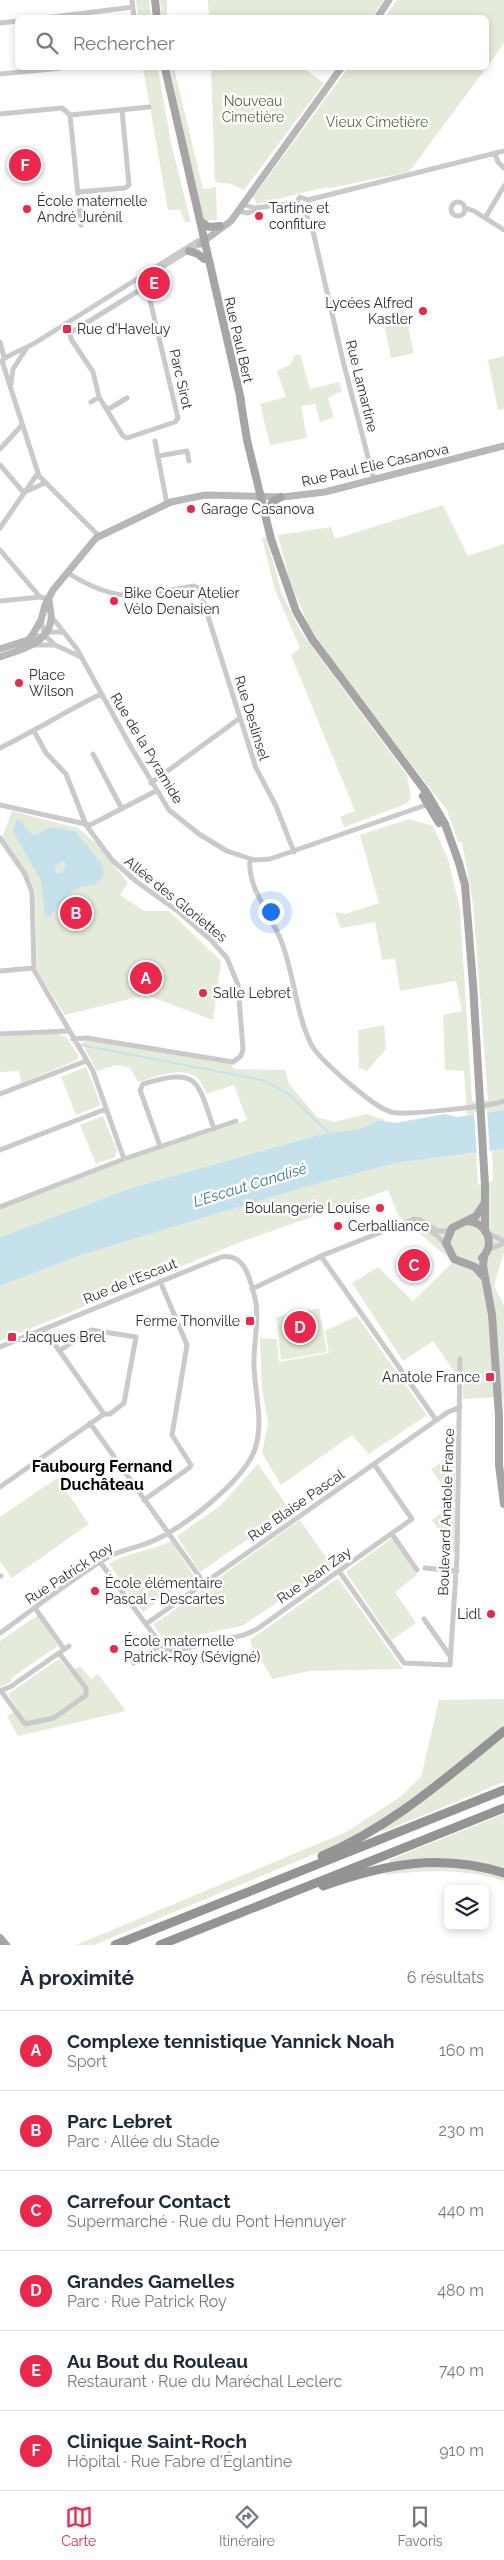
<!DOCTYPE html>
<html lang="fr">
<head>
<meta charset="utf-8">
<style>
	:root { --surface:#fff; --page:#f6f6f7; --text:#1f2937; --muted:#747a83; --line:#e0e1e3; --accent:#ec274c }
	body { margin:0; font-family:Raleway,sans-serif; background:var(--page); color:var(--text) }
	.controls { position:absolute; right:15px; bottom:15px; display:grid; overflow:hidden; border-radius:8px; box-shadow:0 2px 8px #0003 }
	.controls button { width:45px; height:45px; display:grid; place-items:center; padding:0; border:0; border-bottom:1px solid var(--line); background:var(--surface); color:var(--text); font:25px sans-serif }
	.you { position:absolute; left:270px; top:911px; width:18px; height:18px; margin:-12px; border:4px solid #fff; border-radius:50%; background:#1a73e8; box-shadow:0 0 0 8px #1a73e833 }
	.badge { display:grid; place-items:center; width:32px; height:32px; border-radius:50%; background:var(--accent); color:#fff; font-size:16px; font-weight:700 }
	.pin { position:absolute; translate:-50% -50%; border:2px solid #fff; box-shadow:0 1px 5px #0006 }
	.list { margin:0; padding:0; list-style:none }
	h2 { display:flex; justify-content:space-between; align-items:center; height:65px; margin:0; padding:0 20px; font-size:21px }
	h2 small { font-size:16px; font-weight:400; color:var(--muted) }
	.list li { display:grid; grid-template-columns:32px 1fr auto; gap:15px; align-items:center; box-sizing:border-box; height:80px; padding:0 20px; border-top:1px solid var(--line) }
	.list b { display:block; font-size:19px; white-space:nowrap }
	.list p { margin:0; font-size:16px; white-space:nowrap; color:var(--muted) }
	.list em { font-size:16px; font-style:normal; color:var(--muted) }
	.icon { flex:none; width:28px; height:28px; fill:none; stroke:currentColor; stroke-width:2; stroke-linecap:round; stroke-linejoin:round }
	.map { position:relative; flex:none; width:504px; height:1945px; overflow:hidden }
	.search { position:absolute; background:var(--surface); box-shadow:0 2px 8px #0003; left:15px; right:15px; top:15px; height:55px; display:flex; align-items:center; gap:12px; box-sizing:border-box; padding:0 18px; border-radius:8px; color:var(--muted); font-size:19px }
	.sheet { height:545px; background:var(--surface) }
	nav { display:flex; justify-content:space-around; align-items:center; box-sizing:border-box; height:70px; border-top:1px solid var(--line); background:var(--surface); font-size:14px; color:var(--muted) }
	nav a { display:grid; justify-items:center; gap:2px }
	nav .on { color:var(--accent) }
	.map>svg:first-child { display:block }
	.green { fill:#e5ebda }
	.water { fill:#c5e1ec; fill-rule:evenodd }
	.pier { fill:#fff }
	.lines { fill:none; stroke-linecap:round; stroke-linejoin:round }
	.stream { stroke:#c5e1ec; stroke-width:2 }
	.street { stroke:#cacaca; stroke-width:5 }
	.secondary { stroke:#b7b7b7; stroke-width:7 }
	.primary { stroke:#a5a5a5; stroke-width:8 }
	.highway { stroke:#949494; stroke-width:9 }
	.poi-dot { fill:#ec274c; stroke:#fff; stroke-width:2 }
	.labels { text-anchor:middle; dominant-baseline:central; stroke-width:5; stroke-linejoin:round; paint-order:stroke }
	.park-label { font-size:14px; fill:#566a39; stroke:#fff }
	.poi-label { font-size:14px; fill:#2d2d2d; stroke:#fff; text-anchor:start }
	.street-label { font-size:14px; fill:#2d2d2d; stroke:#fff }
	.water-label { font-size:15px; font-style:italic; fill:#387992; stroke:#fff }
	.quarter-label { font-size:16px; font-weight:bold; fill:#000; stroke:#fff }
</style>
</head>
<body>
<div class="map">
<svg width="504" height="1945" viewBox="0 0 504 1945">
	<rect width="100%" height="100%" fill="#fff"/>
	<path class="green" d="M136,0H149L151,17H138Z
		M160,0H167V17H162Z
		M208,0H384L372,17L209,18Z
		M397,0H504V43L487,67L486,18L385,17Z
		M143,68H158L171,143L191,222H185L180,210H168Z
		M170,68H174L203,189L216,187L217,220L203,221Z
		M211,68H303L324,83L244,190L231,184L215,182Z
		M348,68H486L409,172L330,188L327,187L257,204L253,197Z
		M404,309L414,353L391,358L382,314Z
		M300,354L310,389L339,382L342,391L328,398L334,417L320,422L315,404L301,406L307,438L270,445L260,404L286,397L277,371L291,364L294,356Z
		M504,356V409L498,410L488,360Z
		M443,505L468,556L504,544V1110L467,1115L464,1071L445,1070L443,1015L462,1011L456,981L400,991L395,959L382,960L375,922L340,928L335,912L345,914L379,903L360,835L409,819L433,826L448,859L460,909L472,1101L488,1100L473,904L462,842H458L447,810L357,695L310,628L290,583L278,535L331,527L335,539Z
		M266,537L282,594L301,632L407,775L411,798L406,804L344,827L340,817L355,811L291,655L300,648L275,590L262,538Z
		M12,811L78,828L97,844L128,883L120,895L144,911H169L221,961L213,1020L146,995L65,1015L37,970L35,891L30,878L2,838Z
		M384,1025L386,1049L367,1071L359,1068L358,1030Z
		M57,1033L67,1038L79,1057L75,1061L21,1083L19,1071L0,1072V1037Z
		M88,1040L231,1064L234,1069L285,1070L289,1084L317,1117L334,1122L367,1114L388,1121L378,1120L362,1128L318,1135L134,1187L0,1237V1209L131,1159L247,1120L234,1085L206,1094C197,1059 162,1075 138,1082L130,1068L116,1065L97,1071L82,1043Z
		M86,1067L101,1105L76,1115L61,1077Z
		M103,1116L117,1150L115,1157L96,1164L80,1125Z
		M504,1149V1252L494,1286L504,1306V1416L503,1397L463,1399V1384L433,1341L403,1361L352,1283L378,1267L413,1301L453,1262L398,1215L388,1190L243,1241L0,1341V1286L81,1255L302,1188L396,1163L476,1153L478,1185L493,1181L492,1151Z
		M319,1308L327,1352L281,1360L276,1317Z
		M357,1316L427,1415L369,1454L352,1435L281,1485L262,1453L268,1422L262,1389L260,1338L277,1339L279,1362L329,1353L325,1331Z
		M455,1453V1504L431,1469Z
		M258,1464L290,1510L200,1572L177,1536L220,1506Z
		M57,1478L89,1524L12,1578L0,1561V1517Z
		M452,1504L455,1509V1553L432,1520Z
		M300,1520L332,1566L242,1626L177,1639L168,1646L153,1625Z
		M392,1538L417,1575L395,1592L416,1623L392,1640L347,1574V1571Z
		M171,1541L194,1576L143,1612L109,1564C127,1552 152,1551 171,1541Z
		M338,1578L403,1669L309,1671L273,1679L251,1645V1639Z
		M38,1615L58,1646L11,1678L12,1681L0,1687V1641Z
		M59,1659L70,1672L80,1666L91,1679L98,1674L126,1711L18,1736L7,1716L18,1709L8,1694Z
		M504,1699V1782L382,1832L376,1826L346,1841L94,1945H76L346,1832L399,1798L421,1777L439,1700Z
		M504,1814V1881C466,1868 424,1870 385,1875L386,1871L392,1870L389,1860Z"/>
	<path class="water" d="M17,819L22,822L31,834L36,835L50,827L75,831L102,864C104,870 105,877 99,882C94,886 85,885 79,888C67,893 59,906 50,916H45L41,881L13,831ZM64,861L66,866L62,873H56L55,866Z
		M504,1110V1149L396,1163L302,1188L81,1255L0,1286V1237L134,1187L318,1135L362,1128L378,1120L395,1123L445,1114L457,1117Z"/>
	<path class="pier" d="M487,1110L490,1154L477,1156L474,1112Z"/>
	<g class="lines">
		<path class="stream" d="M81,1045L262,1080L287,1093L330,1134"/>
		<path class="street" d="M132,0L134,18
			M45,18L133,7
			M0,23L18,21
			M0,74L62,68
			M0,114L62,108L70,115L149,107
			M70,115L81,225
			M495,154L498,162L504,168
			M78,192L125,188L129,185L122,110
			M308,200L504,151
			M451 209a7 7 0 1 1 14 0a7 7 0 1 1-14 0Z
			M296,203L298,210L305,212L310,207L308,200
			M296,203L300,197L308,200
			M242,204L254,208L296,203
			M465,208L474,211L504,230
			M237,211L248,213L257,209
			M305,212L312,227L343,361L374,480
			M485,218L504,186
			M147,276L200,244
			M0,342L4,357
			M11,384L13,369L26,349
			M99,397L93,372L71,339L70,333L143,288
			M91,402L99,397L123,436L127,438L175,422L178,418L149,296L138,280
			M107,410L127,398
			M155,441L167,504
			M0,449L22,425
			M158,456L187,451L189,461
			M0,465L24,493
			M27,491L45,483
			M0,528L38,473
			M99,536L39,476L2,361C6,355 27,348 35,343C90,309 144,274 199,240
			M0,550L40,597L49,599
			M68,573C119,605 138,596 193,586L199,588L256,768L276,806L294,852
			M0,601L40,597
			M51,616L77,649L132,749L169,810L199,834L227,851L254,860L270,859L429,804
			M41,621L45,636L53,643
			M30,639L49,632H63
			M32,645H55L81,657
			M34,731L46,753L66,774L86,825L112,860L137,882L179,912L211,940L227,958L238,985L243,1049L241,1056L233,1062L87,1038L73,1039
			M0,748C35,731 66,711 101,694
			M93,754L122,809
			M151,783L240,718
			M0,805L90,825L156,791
			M0,838L25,874L32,892L34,970L93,1071L124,1159
			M250,859C247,889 272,915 282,943C294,975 296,1013 311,1044C319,1060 375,1108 391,1112C404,1116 490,1106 504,1101
			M0,971L34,968
			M0,1034L68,1031
			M0,1094L86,1061
			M160,1146L140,1090L143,1084C199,1067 197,1080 214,1129
			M0,1150L106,1109
			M0,1207L124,1159L236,1121
			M407,1223C420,1222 439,1235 446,1246
			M487,1233L504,1241
			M488,1250L504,1243
			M321,1256L436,1420
			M252,1289L321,1256L414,1219C430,1219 431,1236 450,1230
			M44,1329L104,1414
			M0,1347L221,1257C246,1253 250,1280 255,1298C260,1319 253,1345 254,1367C255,1394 264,1422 255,1449C244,1481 185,1526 155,1540C139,1548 121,1549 106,1558C69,1581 35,1608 0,1633
			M59,1351L91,1330L136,1337L124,1403L110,1414H104
			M90,1423L204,1583
			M0,1487L104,1414
			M144,1500L189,1468L191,1465L172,1435L187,1345L160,1281
			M392,1534L417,1570
			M100,1562L165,1650L173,1651L244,1635L257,1629L412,1519L374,1464
			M425,1568L457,1571
			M339,1571L404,1663L450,1665L457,1556L460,1359
			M0,1576H1
			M35,1608L64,1649
			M424,1619L450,1656
			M146,1624L448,1412L460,1407
			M134,1663L160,1645
			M0,1691L10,1687L69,1646
			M1,1691L25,1724L54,1718L86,1695V1688L59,1653"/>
		<path class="secondary" d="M377,18L389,0
			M200,244L231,221L341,68
			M0,649L28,640L33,634L41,620L45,605L53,590L96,538L171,502L205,495L283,497L325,492L504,446
			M0,657C19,650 49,644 51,619C52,613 49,606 49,600"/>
		<path class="primary" d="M155,0L157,18
			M165,68L241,400
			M200,221L209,227L220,226
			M189,251L198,254L204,259
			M240,397L247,440L271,539L296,611L312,639L427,793L445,824L459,863L465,885L473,984L485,1185V1229
			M269,512L272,502L281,497
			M423,796L439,823
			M484,1204L476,1216L452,1228L446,1243L454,1259L475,1267L485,1278
			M467,1221C487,1222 496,1244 482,1258
			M484,1257L483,1266L492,1315L499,1416V1465L504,1504
			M0,1938L6,1945"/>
		<path class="highway" d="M322,1856C391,1827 446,1778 504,1731
			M323,1886C385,1864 439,1853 504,1873
			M115,1945L504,1790
			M160,1945L504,1808"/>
	</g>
	<g class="poi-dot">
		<circle cx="27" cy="209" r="5"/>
		<circle cx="259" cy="216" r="5"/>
		<circle cx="423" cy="311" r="5"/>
		<rect x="62" y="324" width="10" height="10" rx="2.5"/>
		<circle cx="191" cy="509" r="5"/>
		<circle cx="114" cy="601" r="5"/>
		<circle cx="19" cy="683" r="5"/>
		<circle cx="203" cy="993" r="5"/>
		<circle cx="380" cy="1208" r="5"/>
		<circle cx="338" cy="1226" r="5"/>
		<rect x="245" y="1316" width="10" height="10" rx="2.5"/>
		<rect x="7" y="1332" width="10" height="10" rx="2.5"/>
		<rect x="485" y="1372" width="10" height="10" rx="2.5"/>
		<circle cx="95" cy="1591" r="5"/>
		<circle cx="491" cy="1614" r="5"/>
		<circle cx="114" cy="1649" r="5"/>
	</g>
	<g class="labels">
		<g class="park-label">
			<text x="253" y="101">Nouveau<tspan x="253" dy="16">Cimetière</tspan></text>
			<text x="377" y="122">Vieux Cimetière</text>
		</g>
		<g class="poi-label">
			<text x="37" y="201">École maternelle<tspan x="37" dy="16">André Jurénil</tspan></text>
			<text x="269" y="208">Tartine et<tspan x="269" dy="16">confiture</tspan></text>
			<text x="413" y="303" text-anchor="end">Lycées Alfred<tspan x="413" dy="16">Kastler</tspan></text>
			<text x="77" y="329">Rue d'Haveluy</text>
			<text x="201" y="509">Garage Casanova</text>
			<text x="124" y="593">Bike Coeur Atelier<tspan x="124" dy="16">Vélo Denaisien</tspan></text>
			<text x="29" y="675">Place<tspan x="29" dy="16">Wilson</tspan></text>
			<text x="213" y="993">Salle Lebret</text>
			<text x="370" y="1208" text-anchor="end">Boulangerie Louise</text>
			<text x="348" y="1226">Cerballiance</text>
			<text x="240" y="1321" text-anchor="end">Ferme Thonville</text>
			<text x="22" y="1337">Jacques Brel</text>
			<text x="480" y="1377" text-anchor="end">Anatole France</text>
			<text x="105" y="1583">École élémentaire<tspan x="105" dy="16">Pascal - Descartes</tspan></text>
			<text x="481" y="1614" text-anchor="end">Lidl</text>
			<text x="124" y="1641">École maternelle<tspan x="124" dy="16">Patrick-Roy (Sévigné)</tspan></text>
		</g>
		<g class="street-label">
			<text transform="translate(239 340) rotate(77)">Rue Paul Bert</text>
			<text transform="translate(181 379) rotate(77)">Parc Sirot</text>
			<text transform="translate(362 386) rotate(76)">Rue Lamartine</text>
			<text transform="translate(375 465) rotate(-13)">Rue Paul Elie Casanova</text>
			<text transform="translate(252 718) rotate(73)">Rue Deslinsel</text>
			<text transform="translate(147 748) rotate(59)">Rue de la Pyramide</text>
			<text transform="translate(176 899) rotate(39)">Allée des Gloriettes</text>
			<text transform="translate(130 1281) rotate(-22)">Rue de l'Escaut</text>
			<text transform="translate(296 1505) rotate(-35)">Rue Blaise Pascal</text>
			<text transform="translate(446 1512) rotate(-88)">Boulevard Anatole France</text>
			<text transform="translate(69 1573) rotate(-33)">Rue Patrick Roy</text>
			<text transform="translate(314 1575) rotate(-35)">Rue Jean Zay</text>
		</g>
		<g class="water-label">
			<text transform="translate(250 1185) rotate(-17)">L'Escaut Canalisé</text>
		</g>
		<g class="quarter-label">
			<text x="102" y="1466">Faubourg Fernand<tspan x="102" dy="18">Duchâteau</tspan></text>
		</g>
	</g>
</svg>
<div class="controls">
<button><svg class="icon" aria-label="layers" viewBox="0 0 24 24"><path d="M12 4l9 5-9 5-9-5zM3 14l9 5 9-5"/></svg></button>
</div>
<div class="you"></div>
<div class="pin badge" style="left:146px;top:978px">A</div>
<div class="pin badge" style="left:76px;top:913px">B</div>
<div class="pin badge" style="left:414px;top:1265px">C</div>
<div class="pin badge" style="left:300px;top:1327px">D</div>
<div class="pin badge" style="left:154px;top:283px">E</div>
<div class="pin badge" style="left:25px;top:165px">F</div>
<div class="search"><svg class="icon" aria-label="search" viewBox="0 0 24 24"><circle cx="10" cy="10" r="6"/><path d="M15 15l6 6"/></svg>Rechercher</div>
</div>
<section class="sheet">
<h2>À proximité<small>6 résultats</small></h2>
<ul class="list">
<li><span class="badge">A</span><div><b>Complexe tennistique Yannick Noah</b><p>Sport</p></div><em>160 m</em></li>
<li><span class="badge">B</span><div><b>Parc Lebret</b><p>Parc · Allée du Stade</p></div><em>230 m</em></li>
<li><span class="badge">C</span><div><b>Carrefour Contact</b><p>Supermarché · Rue du Pont Hennuyer</p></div><em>440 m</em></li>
<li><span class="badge">D</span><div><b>Grandes Gamelles</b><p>Parc · Rue Patrick Roy</p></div><em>480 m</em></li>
<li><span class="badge">E</span><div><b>Au Bout du Rouleau</b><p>Restaurant · Rue du Maréchal Leclerc</p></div><em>740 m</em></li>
<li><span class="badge">F</span><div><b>Clinique Saint-Roch</b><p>Hôpital · Rue Fabre d'Églantine</p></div><em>910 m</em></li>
</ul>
</section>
<nav>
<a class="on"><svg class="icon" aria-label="map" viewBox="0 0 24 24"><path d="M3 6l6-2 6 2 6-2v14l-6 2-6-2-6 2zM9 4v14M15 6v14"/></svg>Carte</a>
<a><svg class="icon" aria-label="directions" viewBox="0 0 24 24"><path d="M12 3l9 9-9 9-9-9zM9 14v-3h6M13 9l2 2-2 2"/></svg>Itinéraire</a>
<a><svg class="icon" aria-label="saved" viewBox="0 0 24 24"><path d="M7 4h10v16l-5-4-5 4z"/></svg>Favoris</a>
</nav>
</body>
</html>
